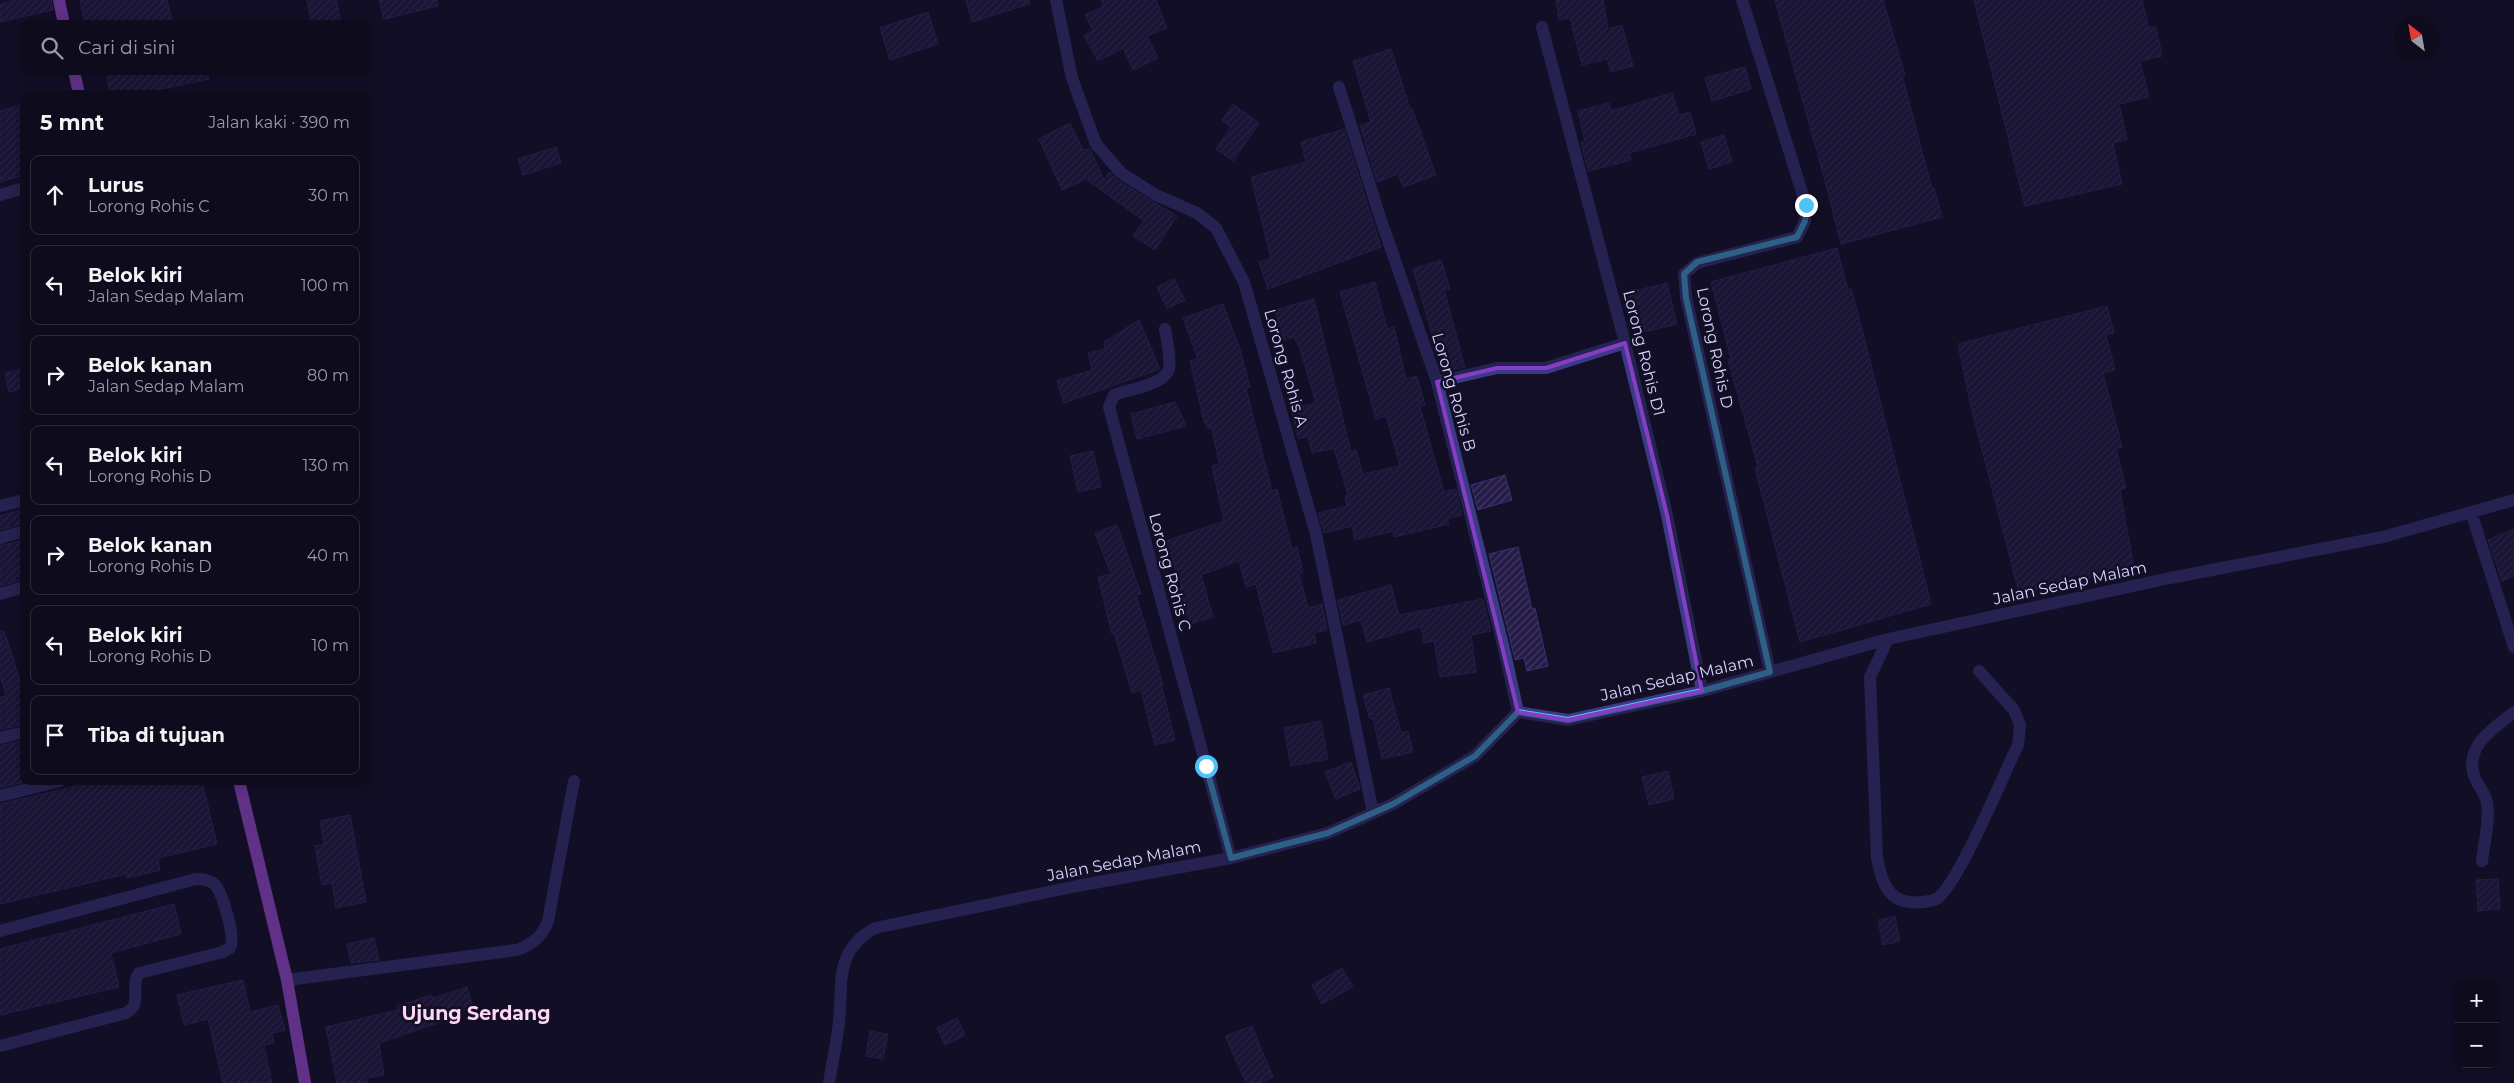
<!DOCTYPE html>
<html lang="id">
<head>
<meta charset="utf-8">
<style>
	:root { --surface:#0e0b1c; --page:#1c1929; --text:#f1f3f6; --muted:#9b9ba3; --line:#2e2b3b }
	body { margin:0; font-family:Montserrat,sans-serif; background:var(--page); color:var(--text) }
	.controls { position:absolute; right:15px; bottom:15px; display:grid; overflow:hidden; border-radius:10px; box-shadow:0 2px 12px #0003 }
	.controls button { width:45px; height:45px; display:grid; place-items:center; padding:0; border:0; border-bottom:1px solid var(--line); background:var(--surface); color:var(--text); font:25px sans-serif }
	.compass { position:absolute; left:2394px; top:15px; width:45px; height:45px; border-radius:50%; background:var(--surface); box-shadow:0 2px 12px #0003; rotate:329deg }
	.stop { position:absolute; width:15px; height:15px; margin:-11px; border:4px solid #4fc3f7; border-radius:50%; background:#fff }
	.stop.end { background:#4fc3f7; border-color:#fff; box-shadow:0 1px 5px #0008 }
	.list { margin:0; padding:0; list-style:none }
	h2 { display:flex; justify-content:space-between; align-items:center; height:65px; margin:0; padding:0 20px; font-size:21px }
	h2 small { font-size:16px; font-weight:400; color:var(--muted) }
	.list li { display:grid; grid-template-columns:32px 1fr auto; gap:15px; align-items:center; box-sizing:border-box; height:80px; margin:0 10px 10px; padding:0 10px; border:1px solid var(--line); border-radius:10px }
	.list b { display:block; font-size:19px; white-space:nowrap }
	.list p { margin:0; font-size:16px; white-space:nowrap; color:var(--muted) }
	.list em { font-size:16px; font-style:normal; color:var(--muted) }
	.icon { flex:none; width:28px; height:28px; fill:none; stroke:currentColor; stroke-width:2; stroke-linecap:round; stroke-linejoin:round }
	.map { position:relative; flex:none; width:2514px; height:1083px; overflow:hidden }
	.search { position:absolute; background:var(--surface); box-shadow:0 2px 12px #0003; left:20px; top:20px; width:350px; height:55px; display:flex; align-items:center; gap:12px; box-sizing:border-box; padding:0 18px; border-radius:10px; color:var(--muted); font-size:19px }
	.panel { position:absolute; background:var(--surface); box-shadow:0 2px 12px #0003; left:20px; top:90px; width:350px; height:695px; border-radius:10px }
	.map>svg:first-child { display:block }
	.building { fill:url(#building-hatch); stroke:#3b2d73 }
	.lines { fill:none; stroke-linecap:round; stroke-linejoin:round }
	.minor { stroke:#3d3a85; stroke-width:12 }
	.major { stroke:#c25bff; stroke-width:12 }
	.route { stroke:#4fc3f7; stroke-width:6 }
	.marked { fill:none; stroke:#843dc5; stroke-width:4; stroke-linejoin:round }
	.labels { text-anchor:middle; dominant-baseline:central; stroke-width:5; stroke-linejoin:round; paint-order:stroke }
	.street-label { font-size:16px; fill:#d9d4ff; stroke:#130f26 }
	.quarter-label { font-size:19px; font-weight:bold; fill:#ffd6f0; stroke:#130f26 }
</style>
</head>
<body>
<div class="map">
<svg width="2514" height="1083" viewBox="0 0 2514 1083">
	<defs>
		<pattern id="building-hatch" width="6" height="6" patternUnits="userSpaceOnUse" patternTransform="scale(1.25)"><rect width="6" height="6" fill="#241b47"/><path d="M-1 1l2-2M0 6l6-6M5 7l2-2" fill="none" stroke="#433b63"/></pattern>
	</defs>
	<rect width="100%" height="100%" fill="#130f26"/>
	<path class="building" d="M12,0H51L53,10L0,22V5Z
		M80,0H167L172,21L162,24H85Z
		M307,0H336L341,24H312Z
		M379,0H437L438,6L384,19Z
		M966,0H1029L1030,4L972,22Z
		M1101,0H1156L1167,28L1147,36L1158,58L1133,70L1123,48L1098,61L1084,35L1093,31L1085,15L1103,7Z
		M1556,0H1603L1608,29L1622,25L1633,66L1611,72L1607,59L1582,65L1570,18L1559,20Z
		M1775,0H1883L1905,75H1902L1932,189L1934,188L1942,217L1841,244L1825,181Z
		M1974,0H2142L2149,28L2156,27L2162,56L2140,61L2149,97L2119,104L2127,139L2113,143L2122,184L2025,206Z
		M928,12L938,44L890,60L880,28Z
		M1391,49L1410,109L1412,108L1436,175L1403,187L1398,174L1377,182L1360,125L1371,122L1353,61Z
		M1745,67L1751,89L1712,101L1705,78Z
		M106,71H208L209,79L137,94H110Z
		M1672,93L1679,115L1690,112L1696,134L1629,153L1631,160L1588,171L1581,142L1585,141L1578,111L1609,103L1611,111Z
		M24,104V175L0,182V111Z
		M1233,104L1259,123L1233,161L1216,149L1231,127L1222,120Z
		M1070,123L1083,150L1090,149L1104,180L1109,172L1117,180L1177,216L1155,250L1133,236L1144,221L1086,179L1062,190L1039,139Z
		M1344,129L1381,247L1268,289L1259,262L1271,259L1251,177L1306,162L1301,142Z
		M1724,135L1732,162L1709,169L1701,142Z
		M556,147L561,163L523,175L518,159Z
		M1837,248L1848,290L1851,289L1859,317L1931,604L1800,642L1755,468L1758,467L1728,360L1731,359L1711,282Z
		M1441,260L1450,289L1444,290L1465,367L1443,372L1413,269Z
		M1174,279L1185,300L1167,309L1157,287Z
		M1375,282L1387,329L1394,327L1406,379L1417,376L1425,405L1420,407L1444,492L1456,489L1462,515L1447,519L1449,524L1394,537L1393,531L1355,540L1352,526L1324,533L1318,513L1347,506L1345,496L1348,495L1334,448L1312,453L1308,436L1298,439L1291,409L1316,403L1300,349L1294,337L1284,340L1275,310L1314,299L1351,452L1356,450L1363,474L1400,466L1386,416L1376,419L1340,292Z
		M1667,283L1677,324L1635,334L1625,293Z
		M1223,304L1240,349L1250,387L1246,388L1272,491L1277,489L1292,549L1297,547L1303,572L1299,573L1308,608L1322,604L1327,630L1314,633L1316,643L1273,653L1256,584L1246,587L1239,561L1201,575L1213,617L1189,624L1179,588H1182L1166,541L1224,521L1212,466L1219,464L1212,428L1208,429L1204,421L1190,361L1198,359L1183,318Z
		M2107,306L2114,333L2106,335L2115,370L2103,373L2122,447L2116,449L2126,488L2120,490L2134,568L2019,593L1971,407L1958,344Z
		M1139,320L1160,369L1064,403L1057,381L1092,370L1088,353L1105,349L1104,342Z
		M24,368V388L9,392L5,373Z
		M1175,402L1186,426L1137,439L1131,414Z
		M1093,451L1101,487L1078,492L1070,456Z
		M1505,475L1512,500L1478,510L1471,485Z
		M24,509V523L0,530V516Z
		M1117,525L1141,594L1136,595L1163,684H1161L1175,740L1155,745L1141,690L1132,693L1114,633L1112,634L1098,577L1111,574L1095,533Z
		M2514,529V576L2502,581L2488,540Z
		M24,540V579L0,586V546Z
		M1518,547L1532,609L1535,608L1548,666L1527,671L1524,658L1515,660L1489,554Z
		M1391,585L1399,615L1483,599L1491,631L1471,635L1476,672L1440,677L1434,641L1424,643L1421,627L1367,642L1361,620L1343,625L1338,600Z
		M4,631L24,692V724L0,730V697L6,696L0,676V632Z
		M1389,688L1401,733L1408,731L1413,752L1382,759L1373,718L1370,719L1363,695Z
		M1321,721L1328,759L1291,766L1284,728Z
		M24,740V782L0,788V746Z
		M1351,762L1360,789L1336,799L1325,772Z
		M1668,771L1674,799L1649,805L1642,777Z
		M98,781H202L217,844L158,858L160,870L127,878L126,874L0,904V804Z
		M350,815L366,902L336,908L332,883L322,885L315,846L324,844L320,821Z
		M2498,879L2500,909L2478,911L2476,880Z
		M174,904L181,934L111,953L119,987L0,1015V949Z
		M1895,916L1900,941L1883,945L1878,920Z
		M374,938L379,960L351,963L347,944Z
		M1342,968L1353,987L1322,1004L1312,985Z
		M243,980L250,1012L278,1005L285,1030L272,1033L274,1043L264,1045L272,1083H223L208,1019L184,1025L177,995Z
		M467,987L473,1007L440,1018L441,1022L379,1043L384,1075L367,1078V1083H337L326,1027L398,1010L397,1006L432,995L433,998Z
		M957,1018L965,1035L945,1045L937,1028Z
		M1252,1026L1273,1077L1259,1083H1246L1225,1036Z
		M870,1031L888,1034L883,1059L866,1056Z"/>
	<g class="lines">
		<path class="minor" d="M1056,0L1072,78L1096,144L1121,173L1156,195L1197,213L1216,228L1244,282L1316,534L1373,813
			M1742,0L1806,205L1805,221L1797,237L1697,263L1684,274L1686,297L1770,672
			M1542,27L1625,343L1667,515L1702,691
			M1339,87L1380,217L1437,382L1505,653L1518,712
			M0,195L24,188
			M1165,329C1167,341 1171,357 1169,368C1166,385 1129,389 1114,395L1109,407L1231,858
			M1437,382L1497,368H1546L1625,343
			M0,506L24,500
			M2471,512L2514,647
			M0,538L24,531
			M0,594L24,587
			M1888,639L1870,677L1877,858C1881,878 1886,900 1910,902C1917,903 1929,902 1936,899C1957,888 2005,771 2018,745L2020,725L2014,710L1979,671
			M0,738L24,732
			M0,796L60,781
			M2482,861C2484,843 2490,821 2487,803C2485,791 2475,783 2473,772C2467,743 2496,727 2514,712
			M0,931L196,879C204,879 212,880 217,887C223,898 236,937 230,948L223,952L139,973C129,987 144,1003 126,1013L0,1046
			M287,980L517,950C533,944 542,937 548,921L574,781
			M829,1083C832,1063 837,1042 839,1022C843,982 834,951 875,928L1077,886L1231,858L1328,833L1393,804L1475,756L1518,712L1568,720L1702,691L1888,639L2170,578L2383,537L2514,500"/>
		<path class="major" d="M59,0L64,24
			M74,71L79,94
			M239,781L287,980L305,1083"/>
	</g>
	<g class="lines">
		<path class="route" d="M1206,766L1231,858L1328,833L1393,804L1475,756L1518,712L1568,720L1702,691L1770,672L1686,298L1684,274L1697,262L1797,237L1805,221L1806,205"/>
	</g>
	<path d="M0 0H2514V1083H0ZM1625,343L1667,515L1702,691L1568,720L1518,712L1437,382L1497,368H1546Z" fill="#130f26" fill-opacity=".55" fill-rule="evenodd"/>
	<path class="marked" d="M1625,343L1667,515L1702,691L1568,720L1518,712L1437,382L1497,368H1546Z"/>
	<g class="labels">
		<g class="street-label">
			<text transform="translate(1715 348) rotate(78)">Lorong Rohis D</text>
			<text transform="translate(1644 353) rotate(76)">Lorong Rohis D1</text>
			<text transform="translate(1286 368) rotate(74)">Lorong Rohis A</text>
			<text transform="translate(1454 392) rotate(74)">Lorong Rohis B</text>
			<text transform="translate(1170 572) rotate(75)">Lorong Rohis C</text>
			<text transform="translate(2070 583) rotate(-12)">Jalan Sedap Malam</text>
			<text transform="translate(1677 678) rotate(-13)">Jalan Sedap Malam</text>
			<text transform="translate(1124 861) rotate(-11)">Jalan Sedap Malam</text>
		</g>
		<g class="quarter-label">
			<text x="476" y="1013">Ujung Serdang</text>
		</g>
	</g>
</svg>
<div class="controls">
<button>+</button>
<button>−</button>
</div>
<svg class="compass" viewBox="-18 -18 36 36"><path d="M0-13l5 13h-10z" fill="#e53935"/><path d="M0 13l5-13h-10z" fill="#9b9ba3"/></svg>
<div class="stop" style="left:1206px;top:766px"></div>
<div class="stop end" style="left:1806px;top:205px"></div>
<div class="search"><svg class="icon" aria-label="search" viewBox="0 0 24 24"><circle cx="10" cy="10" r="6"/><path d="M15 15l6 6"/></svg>Cari di sini</div>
<section class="panel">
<h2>5 mnt<small>Jalan kaki · 390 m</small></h2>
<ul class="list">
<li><svg class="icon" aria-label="ahead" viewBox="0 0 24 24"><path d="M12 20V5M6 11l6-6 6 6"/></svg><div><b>Lurus</b><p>Lorong Rohis C</p></div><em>30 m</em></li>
<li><svg class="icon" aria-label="left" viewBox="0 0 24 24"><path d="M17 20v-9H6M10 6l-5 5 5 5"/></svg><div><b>Belok kiri</b><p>Jalan Sedap Malam</p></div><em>100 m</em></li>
<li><svg class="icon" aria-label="right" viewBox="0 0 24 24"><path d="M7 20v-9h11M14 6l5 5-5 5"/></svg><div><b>Belok kanan</b><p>Jalan Sedap Malam</p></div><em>80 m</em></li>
<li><svg class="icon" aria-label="left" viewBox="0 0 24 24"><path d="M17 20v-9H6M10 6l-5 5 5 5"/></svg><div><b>Belok kiri</b><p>Lorong Rohis D</p></div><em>130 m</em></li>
<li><svg class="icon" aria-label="right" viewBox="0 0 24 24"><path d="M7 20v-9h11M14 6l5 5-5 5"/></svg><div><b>Belok kanan</b><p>Lorong Rohis D</p></div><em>40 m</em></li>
<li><svg class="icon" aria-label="left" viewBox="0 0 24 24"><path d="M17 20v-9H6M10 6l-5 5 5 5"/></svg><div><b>Belok kiri</b><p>Lorong Rohis D</p></div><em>10 m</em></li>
<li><svg class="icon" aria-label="arrive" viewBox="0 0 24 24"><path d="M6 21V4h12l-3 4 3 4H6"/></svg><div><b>Tiba di tujuan</b></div></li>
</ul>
</section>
</div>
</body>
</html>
